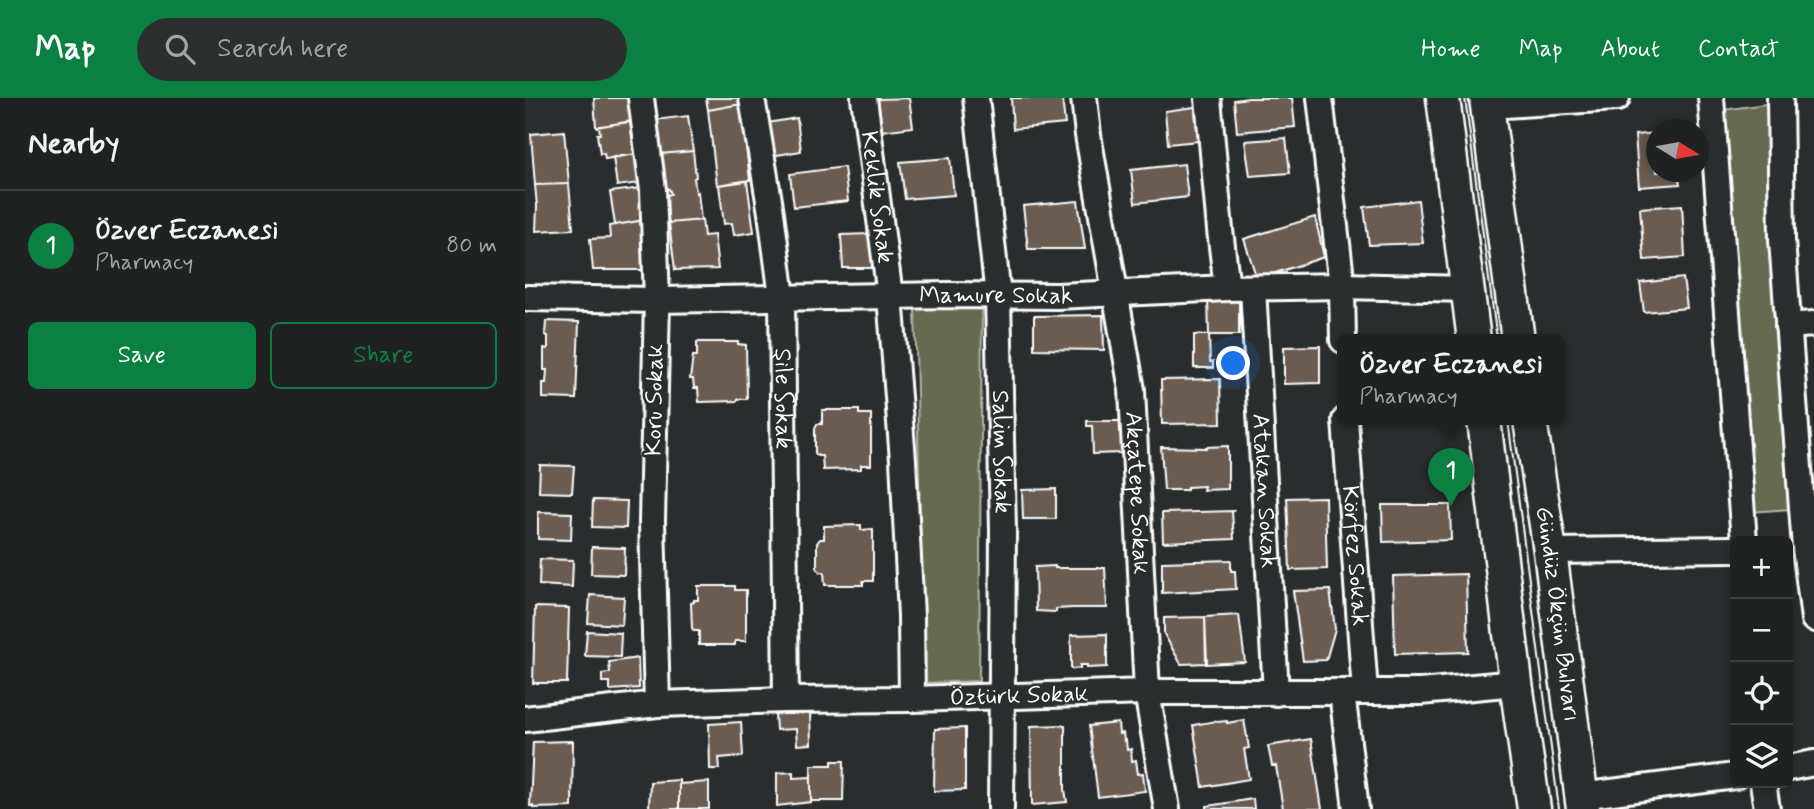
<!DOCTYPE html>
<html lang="en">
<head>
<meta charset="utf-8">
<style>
	:root { --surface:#202222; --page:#2d2f2f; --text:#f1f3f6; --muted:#a2a4a5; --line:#3d3f40; --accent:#0b8043 }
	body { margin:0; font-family:Mynerve,sans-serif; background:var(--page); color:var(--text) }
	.controls { position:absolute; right:21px; bottom:21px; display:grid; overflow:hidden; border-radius:10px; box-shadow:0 4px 10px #0003 }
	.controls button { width:63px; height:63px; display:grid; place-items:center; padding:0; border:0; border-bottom:2px solid var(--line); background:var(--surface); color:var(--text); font:35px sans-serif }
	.compass { position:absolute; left:1121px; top:21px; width:63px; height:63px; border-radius:50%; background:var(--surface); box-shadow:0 4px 10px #0003; rotate:101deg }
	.you { position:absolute; left:709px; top:266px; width:24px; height:24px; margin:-18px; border:5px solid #fff; border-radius:50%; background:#1a73e8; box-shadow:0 0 0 10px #1a73e833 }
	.badge { display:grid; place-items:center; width:46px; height:46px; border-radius:50%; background:var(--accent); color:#fff; font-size:23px; font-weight:700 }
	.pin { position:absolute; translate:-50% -58px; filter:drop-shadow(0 2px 4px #0008) }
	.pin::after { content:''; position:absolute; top:37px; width:24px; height:21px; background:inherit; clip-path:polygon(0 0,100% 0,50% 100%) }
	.popup { position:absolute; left:812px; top:236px; width:228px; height:91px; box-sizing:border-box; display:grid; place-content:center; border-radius:10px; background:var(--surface); filter:drop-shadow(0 2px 5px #0005); font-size:23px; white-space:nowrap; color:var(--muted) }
	.popup b { font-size:26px; color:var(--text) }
	.popup::after { content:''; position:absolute; left:50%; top:100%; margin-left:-14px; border:14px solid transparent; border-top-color:var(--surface) }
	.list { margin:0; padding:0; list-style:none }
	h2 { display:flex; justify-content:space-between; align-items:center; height:91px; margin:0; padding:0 28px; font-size:30px }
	h2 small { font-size:23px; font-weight:400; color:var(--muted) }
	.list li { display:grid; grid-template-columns:46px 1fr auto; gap:21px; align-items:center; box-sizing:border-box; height:112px; padding:0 28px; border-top:2px solid var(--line) }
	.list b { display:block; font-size:26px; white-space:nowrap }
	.list p { margin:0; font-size:23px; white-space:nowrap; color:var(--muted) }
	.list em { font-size:23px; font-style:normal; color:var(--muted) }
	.actions { display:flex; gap:14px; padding:21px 28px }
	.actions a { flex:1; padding:16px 0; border:2px solid var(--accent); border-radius:10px; text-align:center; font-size:24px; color:var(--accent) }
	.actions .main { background:var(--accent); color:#fff }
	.icon { flex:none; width:38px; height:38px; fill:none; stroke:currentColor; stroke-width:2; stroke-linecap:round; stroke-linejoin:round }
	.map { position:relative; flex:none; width:1289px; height:711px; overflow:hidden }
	header { display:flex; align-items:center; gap:42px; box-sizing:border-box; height:98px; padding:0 35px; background:var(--accent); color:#fff }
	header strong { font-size:33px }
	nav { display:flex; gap:38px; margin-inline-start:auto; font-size:24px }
	.search { width:490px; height:63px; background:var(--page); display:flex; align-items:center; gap:18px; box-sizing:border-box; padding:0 24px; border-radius:38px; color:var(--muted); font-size:26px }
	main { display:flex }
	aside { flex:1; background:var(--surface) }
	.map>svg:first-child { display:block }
	.green { fill:#656b51; stroke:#b2b5a8; stroke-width:2 }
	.building { fill:#6a5c51; stroke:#fff; stroke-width:2 }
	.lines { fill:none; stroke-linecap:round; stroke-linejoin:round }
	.minor-casing { stroke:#fff; stroke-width:30 }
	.tertiary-casing { stroke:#fff; stroke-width:37 }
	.minor { stroke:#2a2d2e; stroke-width:24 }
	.tertiary { stroke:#2a2d2e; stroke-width:32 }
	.tram { stroke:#fff; stroke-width:2 }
	.labels { text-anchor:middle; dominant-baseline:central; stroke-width:5; stroke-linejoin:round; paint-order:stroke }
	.street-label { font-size:24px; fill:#fff; stroke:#2a2d2e }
</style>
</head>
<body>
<header>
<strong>Map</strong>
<div class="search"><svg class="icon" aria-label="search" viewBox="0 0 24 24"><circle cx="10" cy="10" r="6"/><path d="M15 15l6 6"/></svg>Search here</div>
<nav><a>Home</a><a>Map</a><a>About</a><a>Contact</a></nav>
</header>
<main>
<aside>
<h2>Nearby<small></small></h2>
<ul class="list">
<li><span class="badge">1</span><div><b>Özver Eczanesi</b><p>Pharmacy</p></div><em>80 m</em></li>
</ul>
<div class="actions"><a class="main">Save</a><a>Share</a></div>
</aside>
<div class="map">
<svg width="1289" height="711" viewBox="0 0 1289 711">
	<rect width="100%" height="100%" fill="#2a2d2e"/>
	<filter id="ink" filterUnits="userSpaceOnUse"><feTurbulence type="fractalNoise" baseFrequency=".0143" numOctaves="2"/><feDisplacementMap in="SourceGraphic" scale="14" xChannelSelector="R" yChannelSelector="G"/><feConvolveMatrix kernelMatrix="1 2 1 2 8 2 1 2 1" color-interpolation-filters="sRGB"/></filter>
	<g filter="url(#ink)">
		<path class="green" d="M1241,6L1267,411L1225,414L1198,12Z
			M457,208L454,583L399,585L390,210Z"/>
		<path class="building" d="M69,0H104L107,23L71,29Z
			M181,0H215L216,6L183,12Z
			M384,0L388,29L357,33L353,1Z
			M486,0H537L540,26L488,31Z
			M723,0H767L770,29L712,34L709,2Z
			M216,6L225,82L192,87L183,12Z
			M670,9L673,43L643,46L640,13Z
			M163,18L168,53L135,56L129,22Z
			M272,20L276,53L246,58L242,25Z
			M105,24L112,56L80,61L79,55L75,56L72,36H75L74,28Z
			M39,33L44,86L10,87L6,36Z
			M1132,35V74H1155V77H1153L1155,86L1114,89L1110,37Z
			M761,40L765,75L725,78L720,43Z
			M168,53L171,79L169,80L171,95L173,94L176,122L144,125L140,98L146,96L144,91L140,92L135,56Z
			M111,56L115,85L92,88L88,59Z
			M425,60L429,97L380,101L375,64Z
			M659,66L663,99L610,105L606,72Z
			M319,69L323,103L269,109L265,76Z
			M222,83L229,134L209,137L207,125L199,126L194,87Z
			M44,86L48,131L11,133L12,108L10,87Z
			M116,90L120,122L90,127L85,94Z
			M893,102L898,145L844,147L839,109Z
			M553,103L560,151H503L498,108Z
			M1157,107L1160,159L1119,162L1115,110Z
			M790,119L799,159L732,181L719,141Z
			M120,122L126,172H68L65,141L85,140L84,128Z
			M177,122L179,138L189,137L193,171L150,172L144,125Z
			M344,136L348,170H318L316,137Z
			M1158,180L1162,210L1119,214L1115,185Z
			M683,202L714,203V237H684Z
			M578,217L579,252L509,251V218Z
			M21,223L54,224L51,301L18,300V285H21L22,272H19V250L23,251V238L20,237Z
			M669,237H684L685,264H688V270H669Z
			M172,244H213V246L221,247L222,301H213L212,303L174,304L173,290H169L168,281H165L168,258H172Z
			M795,248V285L759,286V249Z
			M695,281L696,325L637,326L636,282Z
			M297,312H334V316H346V367H336V371L298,372L297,358H293L290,355V330L292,326H297Z
			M562,323H597V355L568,356L567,328H562Z
			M703,348V391L678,392L679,388L662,389V392H639L636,349L681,350V349Z
			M15,367L49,368L47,395L14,394Z
			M531,391V421H498L497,392Z
			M800,399L802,471L765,472L762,400Z
			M68,402L102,403L101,430L67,429Z
			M857,407H925L926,442L858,444Z
			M708,413L707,414L709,441L638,444L637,415Z
			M13,414L47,415L46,442L13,441Z
			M336,427V432L348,431V483H338V487H300L299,474H295L292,470V445L295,441H299V428Z
			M67,449L100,450L99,477L66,476Z
			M15,461L48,462L47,489L14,487Z
			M706,462V473H710L711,491L637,495V464L707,462Z
			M530,468V470H580L582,510H548L531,511V514L511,513L510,469Z
			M941,476L943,554L870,556L868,478Z
			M173,488H210V492H221V543H210V547H174V533H169L167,530L166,505L169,504V502H173Z
			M805,492L810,531L801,562L778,563L768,493Z
			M65,497L99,499L97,527L63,525Z
			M10,509L44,510L42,585H8Z
			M714,517L720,564L681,566L680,519Z
			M680,519L682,565L656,566L639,536V520Z
			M62,533L96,535L95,559L60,558Z
			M582,536V569L562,570V567H555V570L546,571V537Z
			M113,560L114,590L85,592V584H77V576L85,575L84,564Z
			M285,613L286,646L272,647L271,631L251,632L250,616Z
			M719,622L724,650L719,651L724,681L678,689L668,627L691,623L692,624L702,623V625Z
			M216,624L218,658L194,660L195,671H185L184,626Z
			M593,625L594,636L598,635L599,643L601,642L602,652L606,651L607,663L611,662L613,676L618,675L620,693L573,699L564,628Z
			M540,627V692L542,704L507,707L506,628Z
			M440,630V692L409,693L410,631Z
			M786,641L797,711H758L751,668H747L743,648Z
			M48,643L47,709L8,710V708H5L8,644Z
			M307,663H319L318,703H286V667H307Z
			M268,674V680L286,679V704L252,708V675Z
			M154,682V711H124L125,684Z
			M184,684V711H154V686Z
			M728,701L729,711H682V708Z"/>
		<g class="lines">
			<g class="minor-casing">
				<g id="minor">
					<path d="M116,0L128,92L132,202L127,423L132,606"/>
					<path id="s1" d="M227,0L246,115L257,199L261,602"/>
					<path id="s2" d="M339,0L365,198L378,362L386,518L387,601"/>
					<path id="s3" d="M451,0L473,198L478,433L476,711"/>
					<path id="s4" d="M559,0L563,37L607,292L622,594L642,711"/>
					<path d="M683,0L695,132L702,190"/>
					<path d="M795,0L817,188L818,242"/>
					<path d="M1186,0L1219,443"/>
					<path d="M1255,0L1257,142L1280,450L1289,521"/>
					<path d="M962,8L1092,0"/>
					<path id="s5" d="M728,190L751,595"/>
					<path id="s6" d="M0,200L132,202L424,197L532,198L702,190L817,188L943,191"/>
					<path d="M1263,228L1289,226"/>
					<path id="s7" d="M820,322L840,594"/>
					<path d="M1025,453L1210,451"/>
					<path d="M817,594L831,711"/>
					<path id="s8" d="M0,621L132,606L261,602L387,601L622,594H895L991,585"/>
					<path d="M1263,670L1289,665"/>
					<path d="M1238,685L1242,711"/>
					<path d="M1056,698L1210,678"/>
				</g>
			</g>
			<g class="tertiary-casing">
				<g id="tertiary">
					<path d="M918,0L949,242"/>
					<path d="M961,0L993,242"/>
					<path d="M959,322L991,585L1009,711"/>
					<path id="s9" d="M1005,322L1025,453L1058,711"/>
				</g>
			</g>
			<use href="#minor" class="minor"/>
			<use href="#tertiary" class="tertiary"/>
			<path class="tram" d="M940,0L972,242
				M983,322L1034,711"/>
		</g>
	</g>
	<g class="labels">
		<g class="street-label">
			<text stroke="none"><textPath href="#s2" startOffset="100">Keklik Sokak</textPath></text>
			<text stroke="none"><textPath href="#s6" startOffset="471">Mamure Sokak</textPath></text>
			<text stroke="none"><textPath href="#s1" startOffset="303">Şile Sokak</textPath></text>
			<text transform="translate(130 302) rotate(-89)">Koru Sokak</text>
			<text stroke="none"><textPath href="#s3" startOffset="355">Salim Sokak</textPath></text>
			<text stroke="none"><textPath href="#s5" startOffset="203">Atakan Sokak</textPath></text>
			<text stroke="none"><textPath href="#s4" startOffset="399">Akçatepe Sokak</textPath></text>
			<text stroke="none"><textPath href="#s7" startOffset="136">Körfez Sokak</textPath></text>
			<text stroke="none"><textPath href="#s9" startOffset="196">Gündüz Ökçün Bulvarı</textPath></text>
			<text stroke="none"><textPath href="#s8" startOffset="495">Öztürk Sokak</textPath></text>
		</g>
	</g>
</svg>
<div class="controls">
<button>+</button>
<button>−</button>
<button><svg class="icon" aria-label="locate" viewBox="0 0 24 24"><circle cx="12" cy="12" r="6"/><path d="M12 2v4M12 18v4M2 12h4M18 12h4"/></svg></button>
<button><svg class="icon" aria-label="layers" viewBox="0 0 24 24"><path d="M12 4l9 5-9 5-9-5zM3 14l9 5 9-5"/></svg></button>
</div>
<svg class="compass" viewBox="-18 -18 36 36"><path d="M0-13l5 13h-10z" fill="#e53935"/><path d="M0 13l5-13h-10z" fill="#a2a4a5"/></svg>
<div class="you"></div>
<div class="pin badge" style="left:926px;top:408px">1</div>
<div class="popup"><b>Özver Eczanesi</b>Pharmacy</div>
</div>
</main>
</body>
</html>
